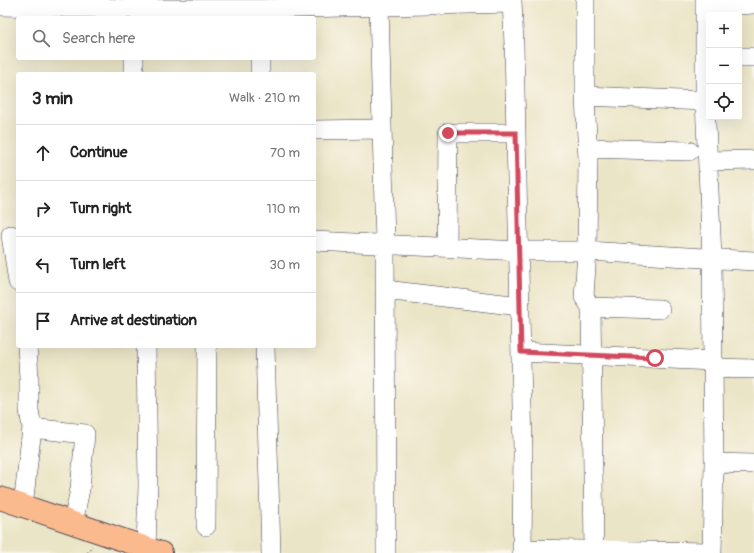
<!DOCTYPE html>
<html lang="en">
<head>
<meta charset="utf-8">
<style>
	:root { --surface:#fff; --page:#f6f6f6; --text:#222; --muted:#767676; --line:#e0e0e0 }
	body { margin:0; font-family:Pangolin,sans-serif; background:var(--page); color:var(--text) }
	.controls { position:absolute; right:12px; top:12px; display:grid; overflow:hidden; border-radius:4px; box-shadow:0 4px 16px #0002 }
	.controls button { width:36px; height:36px; display:grid; place-items:center; padding:0; border:0; border-bottom:1px solid var(--line); background:var(--surface); color:var(--text); font:20px sans-serif }
	.stop { position:absolute; width:12px; height:12px; margin:-9px; border:3px solid #d1495b; border-radius:50%; background:#fff }
	.stop.end { background:#d1495b; border-color:#fff; box-shadow:0 1px 4px #0008 }
	.list { margin:0; padding:0; list-style:none }
	h2 { display:flex; justify-content:space-between; align-items:center; height:52px; margin:0; padding:0 16px; font-size:17px }
	h2 small { font-size:13px; font-weight:400; color:var(--muted) }
	.list li { display:grid; grid-template-columns:26px 1fr auto; gap:12px; align-items:center; box-sizing:border-box; height:56px; padding:0 16px; border-top:1px solid var(--line) }
	.list b { display:block; font-size:15px; white-space:nowrap }
	.list em { font-size:13px; font-style:normal; color:var(--muted) }
	.icon { flex:none; width:22px; height:22px; fill:none; stroke:currentColor; stroke-width:2; stroke-linecap:round; stroke-linejoin:round }
	.map { position:relative; flex:none; width:754px; height:553px; overflow:hidden }
	.search { position:absolute; background:var(--surface); box-shadow:0 4px 16px #0002; left:16px; top:16px; width:300px; height:44px; display:flex; align-items:center; gap:10px; box-sizing:border-box; padding:0 14px; border-radius:4px; color:var(--muted); font-size:15px }
	.panel { position:absolute; background:var(--surface); box-shadow:0 4px 16px #0002; left:16px; top:72px; width:300px; height:276px; border-radius:4px }
	.map>svg:first-child { display:block }
	.lines { fill:none; stroke-linecap:round; stroke-linejoin:round }
	.minor-casing { stroke:#403f50; stroke-width:20 }
	.major-casing { stroke:#403f50; stroke-width:24 }
	.path { stroke:#403f50; stroke-width:2.5; stroke-dasharray:1 3; stroke-linecap:butt }
	.minor { stroke:#fff; stroke-width:19 }
	.major { stroke:#fbba8d; stroke-width:22 }
	.route { stroke:#d1495b; stroke-width:5 }
</style>
</head>
<body>
<div class="map">
<svg width="754" height="553" viewBox="0 0 754 553">
	<rect width="100%" height="100%" fill="#fbf7ec"/>
	<filter id="ink" filterUnits="userSpaceOnUse"><feTurbulence type="fractalNoise" baseFrequency=".025" numOctaves="2"/><feDisplacementMap in="SourceGraphic" scale="8" xChannelSelector="R" yChannelSelector="G"/><feConvolveMatrix kernelMatrix="1 2 1 2 8 2 1 2 1" color-interpolation-filters="sRGB"/></filter>
	<filter id="wash" filterUnits="userSpaceOnUse"><feTurbulence type="fractalNoise" baseFrequency=".012" numOctaves="4" result="noise"/><feDisplacementMap in="SourceGraphic" scale="16" xChannelSelector="R" yChannelSelector="G"/><feGaussianBlur stdDeviation="0.9" result="paint"/><feColorMatrix in="noise" values="0 0 0 0 0 0 0 0 0 0 0 0 0 0 0 0 0 1.4 0 .05"/><feComposite in="paint" operator="in"/></filter>
	<g filter="url(#wash)">
		<rect width="100%" height="100%" fill="#ebe5c7"/>
	</g>
	<g filter="url(#ink)">
		<g class="lines">
			<g class="minor-casing">
				<path id="minor" d="M512,0L514,45L523,450L522,553
					M585,0V96L588,159L587,251L584,297L591,307L594,553
					M705,0V101L712,258L714,463L712,553
					M379,5L385,245L386,553
					M0,6L133,9H259L512,3
					M706,7L754,4
					M739,57H754
					M134,58V74
					M260,58V74
					M585,96L705,101
					M314,130L382,129
					M587,148L689,151
					M708,161L754,160
					M11,235L18,282
					M314,241L519,251H587L754,261
					M447,248L448,133H516
					M385,290L520,306
					M591,307L660,309
					M265,346L271,553
					M521,352L713,361
					M713,368L754,369
					M32,428L85,434L80,489L73,523
					M714,463L754,464
					M23,506L32,428L29,410V378L27,346
					M206,526L207,346
					M146,548L148,486L146,346
					M522,549L712,552"/>
			</g>
			<g class="major-casing">
				<path id="major" d="M0,498L161,553"/>
			</g>
			<path class="path" d="M88,553L92,546"/>
			<use href="#minor" class="minor"/>
			<use href="#major" class="major"/>
		</g>
	</g>
	<g class="lines" filter="url(#ink)">
		<path class="route" d="M448,133H516L521,352L655,358"/>
	</g>
</svg>
<div class="controls">
<button>+</button>
<button>−</button>
<button><svg class="icon" aria-label="locate" viewBox="0 0 24 24"><circle cx="12" cy="12" r="6"/><path d="M12 2v4M12 18v4M2 12h4M18 12h4"/></svg></button>
</div>
<div class="stop" style="left:655px;top:358px"></div>
<div class="stop end" style="left:448px;top:133px"></div>
<div class="search"><svg class="icon" aria-label="search" viewBox="0 0 24 24"><circle cx="10" cy="10" r="6"/><path d="M15 15l6 6"/></svg>Search here</div>
<section class="panel">
<h2>3 min<small>Walk · 210 m</small></h2>
<ul class="list">
<li><svg class="icon" aria-label="ahead" viewBox="0 0 24 24"><path d="M12 20V5M6 11l6-6 6 6"/></svg><div><b>Continue</b></div><em>70 m</em></li>
<li><svg class="icon" aria-label="right" viewBox="0 0 24 24"><path d="M7 20v-9h11M14 6l5 5-5 5"/></svg><div><b>Turn right</b></div><em>110 m</em></li>
<li><svg class="icon" aria-label="left" viewBox="0 0 24 24"><path d="M17 20v-9H6M10 6l-5 5 5 5"/></svg><div><b>Turn left</b></div><em>30 m</em></li>
<li><svg class="icon" aria-label="arrive" viewBox="0 0 24 24"><path d="M6 21V4h12l-3 4 3 4H6"/></svg><div><b>Arrive at destination</b></div></li>
</ul>
</section>
</div>
</body>
</html>
